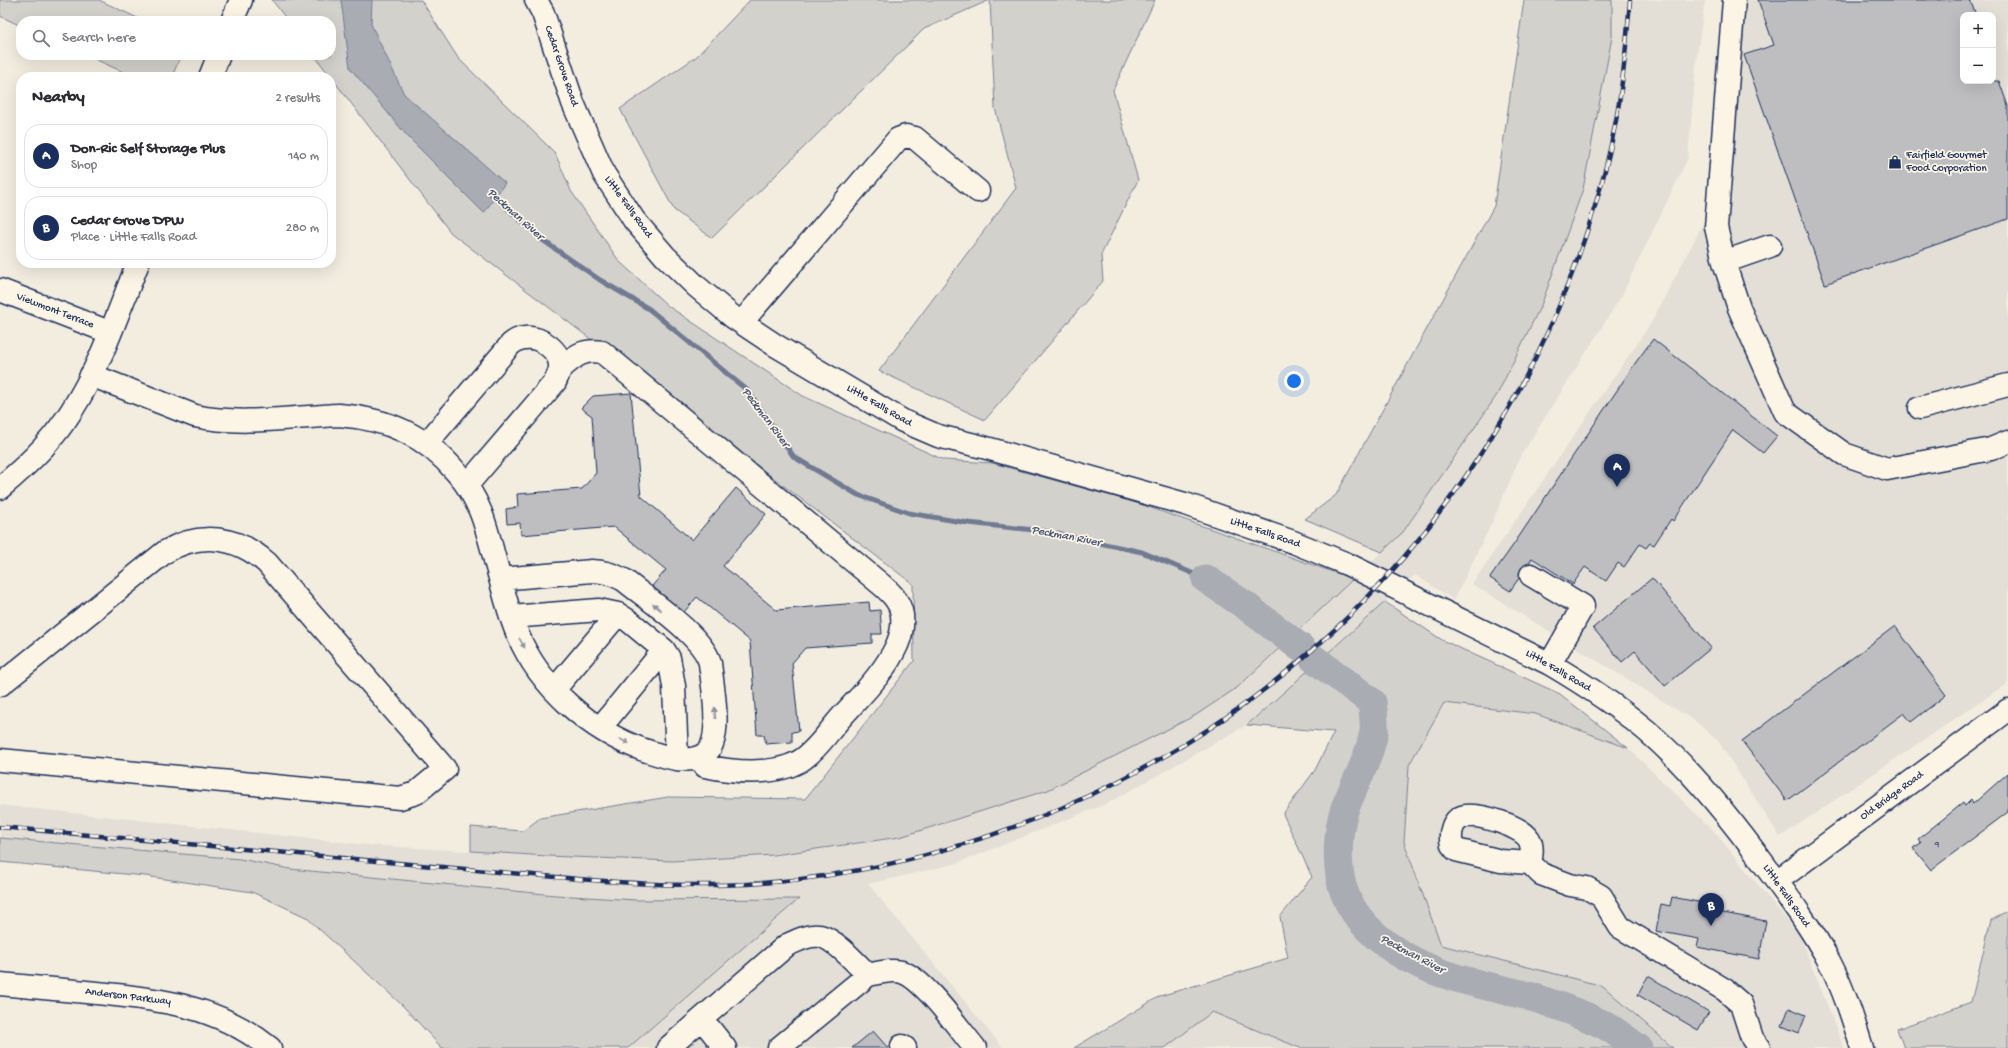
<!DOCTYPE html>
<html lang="en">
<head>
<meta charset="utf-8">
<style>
	:root { --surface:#fff; --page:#f7f7f7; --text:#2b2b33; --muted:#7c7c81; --line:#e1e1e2; --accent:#1b2f5e }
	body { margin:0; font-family:"Gochi Hand",sans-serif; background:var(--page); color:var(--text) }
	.controls { position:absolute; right:12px; top:12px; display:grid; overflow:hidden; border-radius:8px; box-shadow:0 4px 16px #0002 }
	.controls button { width:36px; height:36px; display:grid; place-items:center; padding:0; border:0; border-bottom:1px solid var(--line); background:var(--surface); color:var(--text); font:20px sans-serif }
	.you { position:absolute; left:1294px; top:381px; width:14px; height:14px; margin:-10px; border:3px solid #fff; border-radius:50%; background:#1a73e8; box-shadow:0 0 0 6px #1a73e833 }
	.badge { display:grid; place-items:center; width:26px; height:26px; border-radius:50%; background:var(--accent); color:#fff; font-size:13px; font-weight:700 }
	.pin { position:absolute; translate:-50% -33px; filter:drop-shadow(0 1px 2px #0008) }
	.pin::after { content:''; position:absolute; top:21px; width:14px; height:12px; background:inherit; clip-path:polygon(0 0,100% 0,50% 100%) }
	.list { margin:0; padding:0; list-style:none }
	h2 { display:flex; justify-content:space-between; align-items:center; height:52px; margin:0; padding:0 16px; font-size:17px }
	h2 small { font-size:13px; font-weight:400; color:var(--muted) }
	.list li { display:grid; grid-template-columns:26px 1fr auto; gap:12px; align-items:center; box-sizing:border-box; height:64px; margin:0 8px 8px; padding:0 8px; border:1px solid var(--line); border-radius:16px }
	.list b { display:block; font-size:15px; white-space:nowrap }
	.list p { margin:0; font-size:13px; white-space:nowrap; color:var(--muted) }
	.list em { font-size:13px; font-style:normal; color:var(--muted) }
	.icon { flex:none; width:22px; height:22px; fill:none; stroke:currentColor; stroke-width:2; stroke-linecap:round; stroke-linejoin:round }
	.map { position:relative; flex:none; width:2008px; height:1048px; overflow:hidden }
	.search { position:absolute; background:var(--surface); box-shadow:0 4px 16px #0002; left:16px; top:16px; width:320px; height:44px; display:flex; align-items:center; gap:10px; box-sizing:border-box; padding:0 14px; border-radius:16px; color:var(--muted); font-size:15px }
	.panel { position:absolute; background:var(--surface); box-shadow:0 4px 16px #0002; left:16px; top:72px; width:320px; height:196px; border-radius:16px }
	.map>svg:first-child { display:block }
	.built { fill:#e3dfd6; fill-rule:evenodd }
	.green { fill:#d3d1cc; stroke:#778095 }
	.water { fill:#a9acb3; stroke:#707a91 }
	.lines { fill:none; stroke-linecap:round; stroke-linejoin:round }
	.stream { stroke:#707a91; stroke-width:5 }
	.river { stroke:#a9acb3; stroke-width:29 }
	.building { fill:#bebec0; stroke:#1b2f5e }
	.minor-casing { stroke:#1b2f5e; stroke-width:25 }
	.major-casing { stroke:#1b2f5e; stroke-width:25 }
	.minor { stroke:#fcf5e5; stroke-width:22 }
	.major { stroke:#fcf5e5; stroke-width:22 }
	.rail-casing { stroke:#1b2f5e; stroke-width:4.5 }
	.rail { stroke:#fcf5e5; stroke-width:3; stroke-dasharray:9; stroke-linecap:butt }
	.oneway { fill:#8c92a2 }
	.labels { text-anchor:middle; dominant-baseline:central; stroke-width:3.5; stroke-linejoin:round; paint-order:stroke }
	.number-label { font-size:9px; fill:#445376 }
	.street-label { font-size:11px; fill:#1b2f5e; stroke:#fcf5e5 }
	.poi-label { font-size:11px; fill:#1b2f5e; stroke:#fcf5e5; text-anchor:start }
	.water-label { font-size:12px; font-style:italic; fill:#465478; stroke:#fcf5e5 }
</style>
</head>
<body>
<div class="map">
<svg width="2008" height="1048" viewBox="0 0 2008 1048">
	<rect width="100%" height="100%" fill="#f3ede0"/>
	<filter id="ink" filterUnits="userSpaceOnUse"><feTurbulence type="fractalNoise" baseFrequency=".025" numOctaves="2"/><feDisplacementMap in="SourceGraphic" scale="8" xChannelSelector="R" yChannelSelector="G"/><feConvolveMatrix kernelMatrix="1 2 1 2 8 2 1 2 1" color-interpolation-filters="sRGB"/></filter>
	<g filter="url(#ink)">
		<path class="built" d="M1612,0H1705L1697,55L1688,158L1621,297L1520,457L1494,518L1454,600L1415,575L1247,725L1108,803L955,864L868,884L1003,1048H628L799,899L636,900L555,895L290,869L240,859L0,838V805L368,845L547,856L672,861L774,855L900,837L1238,687L1403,532L1497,395L1542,303L1583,189L1612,37Z
			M1726,0H2008V683L1780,837L1718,741L1695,721L1472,584L1651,323L1709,212ZM1963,15H1993V81H1963Z
			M1445,703L1536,714L1628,748L1713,830L1800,936L1844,1048H1673L1603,986L1441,945L1404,842L1409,765Z
			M1212,1012L1300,1048H1165Z"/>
		<path class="green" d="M0,0H99L144,21H21V26L0,16Z
			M272,0H421L458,58L555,153L571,191L619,261L668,306L803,396L944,460L992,463L1137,503L1353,579L1238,687L1196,715L1048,790L900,837L774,855L672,861L547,856L471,851V827L523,831L540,818L668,797L805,799L914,661L913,584L451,233L314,55H331V21H288Z
			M750,0H990L924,29L712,238L674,210L620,109L696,57Z
			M990,0H1155L1113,90L1138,180L1101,255L1103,281L985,420L879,371L1016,188L995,108Z
			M1524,0H1612V37L1583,189L1542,303L1497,395L1403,532L1382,552L1305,519L1336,495L1494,206Z
			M86,55H181L172,77H134Z
			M1385,602L1442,640L1560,694L1628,748L1536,714L1444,703L1409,765L1404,842L1441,945L1603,986L1673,1048H1300L1212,1012L1165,1048H1074L1160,996L1288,958L1280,917L1312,877L1283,814L1315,770L1334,732L1247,725Z
			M0,838L240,859L290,869L555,895L636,900L799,899L628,1048H442L402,1005L306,917L252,892L145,876L0,862Z
			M2008,912V1048H1904L1897,1029L1971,1002L1991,920Z"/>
		<path class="water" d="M341,0H372L371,24L404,94L505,183L484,213L408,137L350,68Z"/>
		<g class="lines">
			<path class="stream" d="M490,193L541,239L600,280L649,309L748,391L794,457L858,495L909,513L968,523L1043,531L1142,552L1206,579"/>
			<path class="river" d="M1206,579L1246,606L1301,648
				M1313,658L1372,702C1373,711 1375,723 1374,732C1369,757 1357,780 1347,803C1339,821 1337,848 1339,868C1343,922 1395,956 1441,973C1471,984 1504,989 1535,998C1559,1006 1586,1015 1608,1027C1618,1033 1628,1041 1638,1048"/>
		</g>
		<path class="building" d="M1758,0H1970L1976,15H1963V81H1999L2008,106V219L1825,284L1744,55L1774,45Z
			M1653,339L1777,436L1763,453L1733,430L1673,521L1671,519L1654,545L1650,543L1646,548L1640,544L1624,567L1618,563L1606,581L1585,567L1573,584L1532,558L1529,563L1521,568L1519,578L1510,591L1490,578L1514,544L1636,362Z
			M631,393L641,496L692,540L736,488L766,514L723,566L776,610L869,602L870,611L880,610L882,634H872V643L805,648L792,663L799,731L792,732V742L766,744L764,735H757L750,641L697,597L684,612L652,586L666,570L614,527L521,535L520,523L507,524L506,509L518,507L517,494L582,489L596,473L592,416L581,408L593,396Z
			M1652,578L1711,648L1665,686L1635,651L1622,662L1593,628Z
			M1895,626L1946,695L1911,722L1904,713L1787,801L1742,741Z
			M2008,773V812L1931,870L1913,848L1921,843L1918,839L1963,803L1965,806L1971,800L1973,804Z
			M1672,897L1703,903L1702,909L1766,921L1759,959L1697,947L1699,939L1656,931L1661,904L1670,906Z
			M1648,976L1709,1012L1698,1030L1638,995Z
			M1789,1008L1806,1015L1799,1033L1782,1026Z
			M873,1031L888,1048H852Z"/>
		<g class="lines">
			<g class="minor-casing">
				<path id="minor" d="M536,0L543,13L573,103L604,174L634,220L665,256L696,286L733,317L775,345L903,421L938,436L983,447L1185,504L1293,542L1347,564L1550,664C1584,684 1616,705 1647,731C1692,770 1731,819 1766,867C1789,898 1812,929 1830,963C1844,990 1853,1019 1862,1048
					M1734,0L1716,227L1724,262L1739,308L1785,412L1844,454L1887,469L1991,449L2008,442
					M1724,262L1770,246
					M0,290L109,332
					M742,322L898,139L906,136L915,138L978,191
					M560,369C575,356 582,349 602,352L877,581C888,590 900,600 902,615C903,624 901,636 897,645C884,674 859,697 838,721C827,734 817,749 803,759C799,762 794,764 789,766C762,775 733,772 705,766L700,758
					M91,375L195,416C242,426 292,417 339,415C388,419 425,435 457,473C481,500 487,530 496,564C503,587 508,613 518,635C540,687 590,731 644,750C663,756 687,766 705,754C724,740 712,684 710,663C703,636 647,599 624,580C613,574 604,571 592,571L501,579
					M1920,408L2008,385
					M427,443L511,344C515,341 519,338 525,338C540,336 561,351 560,367C560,372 557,377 555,382L467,485
					M1531,575L1583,606L1550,664
					M511,617L599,610L618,614L629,621L664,650L669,658L674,686L677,759
					M0,685L165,552C200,531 237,536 267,563L445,769L416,793L400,798L0,760
					M554,690L618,614
					M600,728L664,650
					M1530,863C1532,855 1533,846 1529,839C1521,826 1481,814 1466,816C1452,818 1449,834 1452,845L1456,850L1501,861L1530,863L1541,874L1570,885L1587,888L1601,896L1620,927L1725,990L1741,1004L1752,1038L1759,1048
					M1777,881L2008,710
					M0,984C32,987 64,990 97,993C161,999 218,1006 270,1048
					M702,1019L725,1048
					M902,1046L905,1048
					M668,1048L787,945C797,941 808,934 820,936C835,939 857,964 868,975
					M779,1048L868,975C878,973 892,969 902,972C924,979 959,1029 975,1048"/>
			</g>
			<g class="major-casing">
				<path id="major" d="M232,21L241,0
					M210,77L219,55
					M0,488C28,465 53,441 72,410C101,365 118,312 138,263"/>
			</g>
			<use href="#minor" class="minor"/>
			<use href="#major" class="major"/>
			<g class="rail-casing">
				<path id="rail" d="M0,827C159,840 317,857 476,870C571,878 667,890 762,883C966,867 1168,780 1319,644C1428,547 1518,415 1570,279C1595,214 1615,144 1623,74C1626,49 1628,25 1630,0"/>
			</g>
			<use href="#rail" class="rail"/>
		</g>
		<defs><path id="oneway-solid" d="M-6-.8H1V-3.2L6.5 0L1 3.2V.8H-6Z"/></defs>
		<g class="oneway">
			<use href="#oneway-solid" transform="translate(657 607) rotate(-140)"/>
			<use href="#oneway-solid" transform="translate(522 643) rotate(60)"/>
			<use href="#oneway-solid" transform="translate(715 713) rotate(-95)"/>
			<use href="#oneway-solid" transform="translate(624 741) rotate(26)"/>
		</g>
	</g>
	<defs>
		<g id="shop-bare" transform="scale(1.08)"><path d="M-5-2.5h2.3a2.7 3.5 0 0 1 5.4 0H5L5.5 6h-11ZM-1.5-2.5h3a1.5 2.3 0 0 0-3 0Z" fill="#1b2f5e" stroke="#fcf5e5" stroke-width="2.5" paint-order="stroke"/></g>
	</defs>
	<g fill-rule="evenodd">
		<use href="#shop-bare" x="1895" y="162"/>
	</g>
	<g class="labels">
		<g class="number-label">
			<text x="1937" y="845">9</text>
		</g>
		<g class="street-label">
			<text transform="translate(561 66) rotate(71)">Cedar Grove Road</text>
			<text transform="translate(628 207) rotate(54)">Little Falls Road</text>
			<text transform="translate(55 311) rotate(21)">Viewmont Terrace</text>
			<text transform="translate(879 406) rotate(30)">Little Falls Road</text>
			<text transform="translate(1265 533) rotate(19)">Little Falls Road</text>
			<text transform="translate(1558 671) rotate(30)">Little Falls Road</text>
			<text transform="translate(1892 796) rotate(-36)">Old Bridge Road</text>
			<text transform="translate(1786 896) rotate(55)">Little Falls Road</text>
			<text transform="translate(128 997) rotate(7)">Anderson Parkway</text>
		</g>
		<g class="poi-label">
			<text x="1906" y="156">Fairfield Gourmet<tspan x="1906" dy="13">Food Corporation</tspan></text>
		</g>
		<g class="water-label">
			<text transform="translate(515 215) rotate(42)">Peckman River</text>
			<text transform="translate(765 418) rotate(53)">Peckman River</text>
			<text transform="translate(1066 537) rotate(11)">Peckman River</text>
			<text transform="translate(1412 955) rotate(28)">Peckman River</text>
		</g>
	</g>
</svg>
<div class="controls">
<button>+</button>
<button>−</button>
</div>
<div class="you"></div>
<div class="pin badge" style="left:1617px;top:487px">A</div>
<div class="pin badge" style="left:1711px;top:926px">B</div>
<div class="search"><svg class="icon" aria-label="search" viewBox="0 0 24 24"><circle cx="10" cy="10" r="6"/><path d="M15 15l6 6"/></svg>Search here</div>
<section class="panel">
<h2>Nearby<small>2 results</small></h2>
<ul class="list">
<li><span class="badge">A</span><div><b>Don-Ric Self Storage Plus</b><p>Shop</p></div><em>140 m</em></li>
<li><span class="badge">B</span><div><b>Cedar Grove DPW</b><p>Place · Little Falls Road</p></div><em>280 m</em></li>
</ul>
</section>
</div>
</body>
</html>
